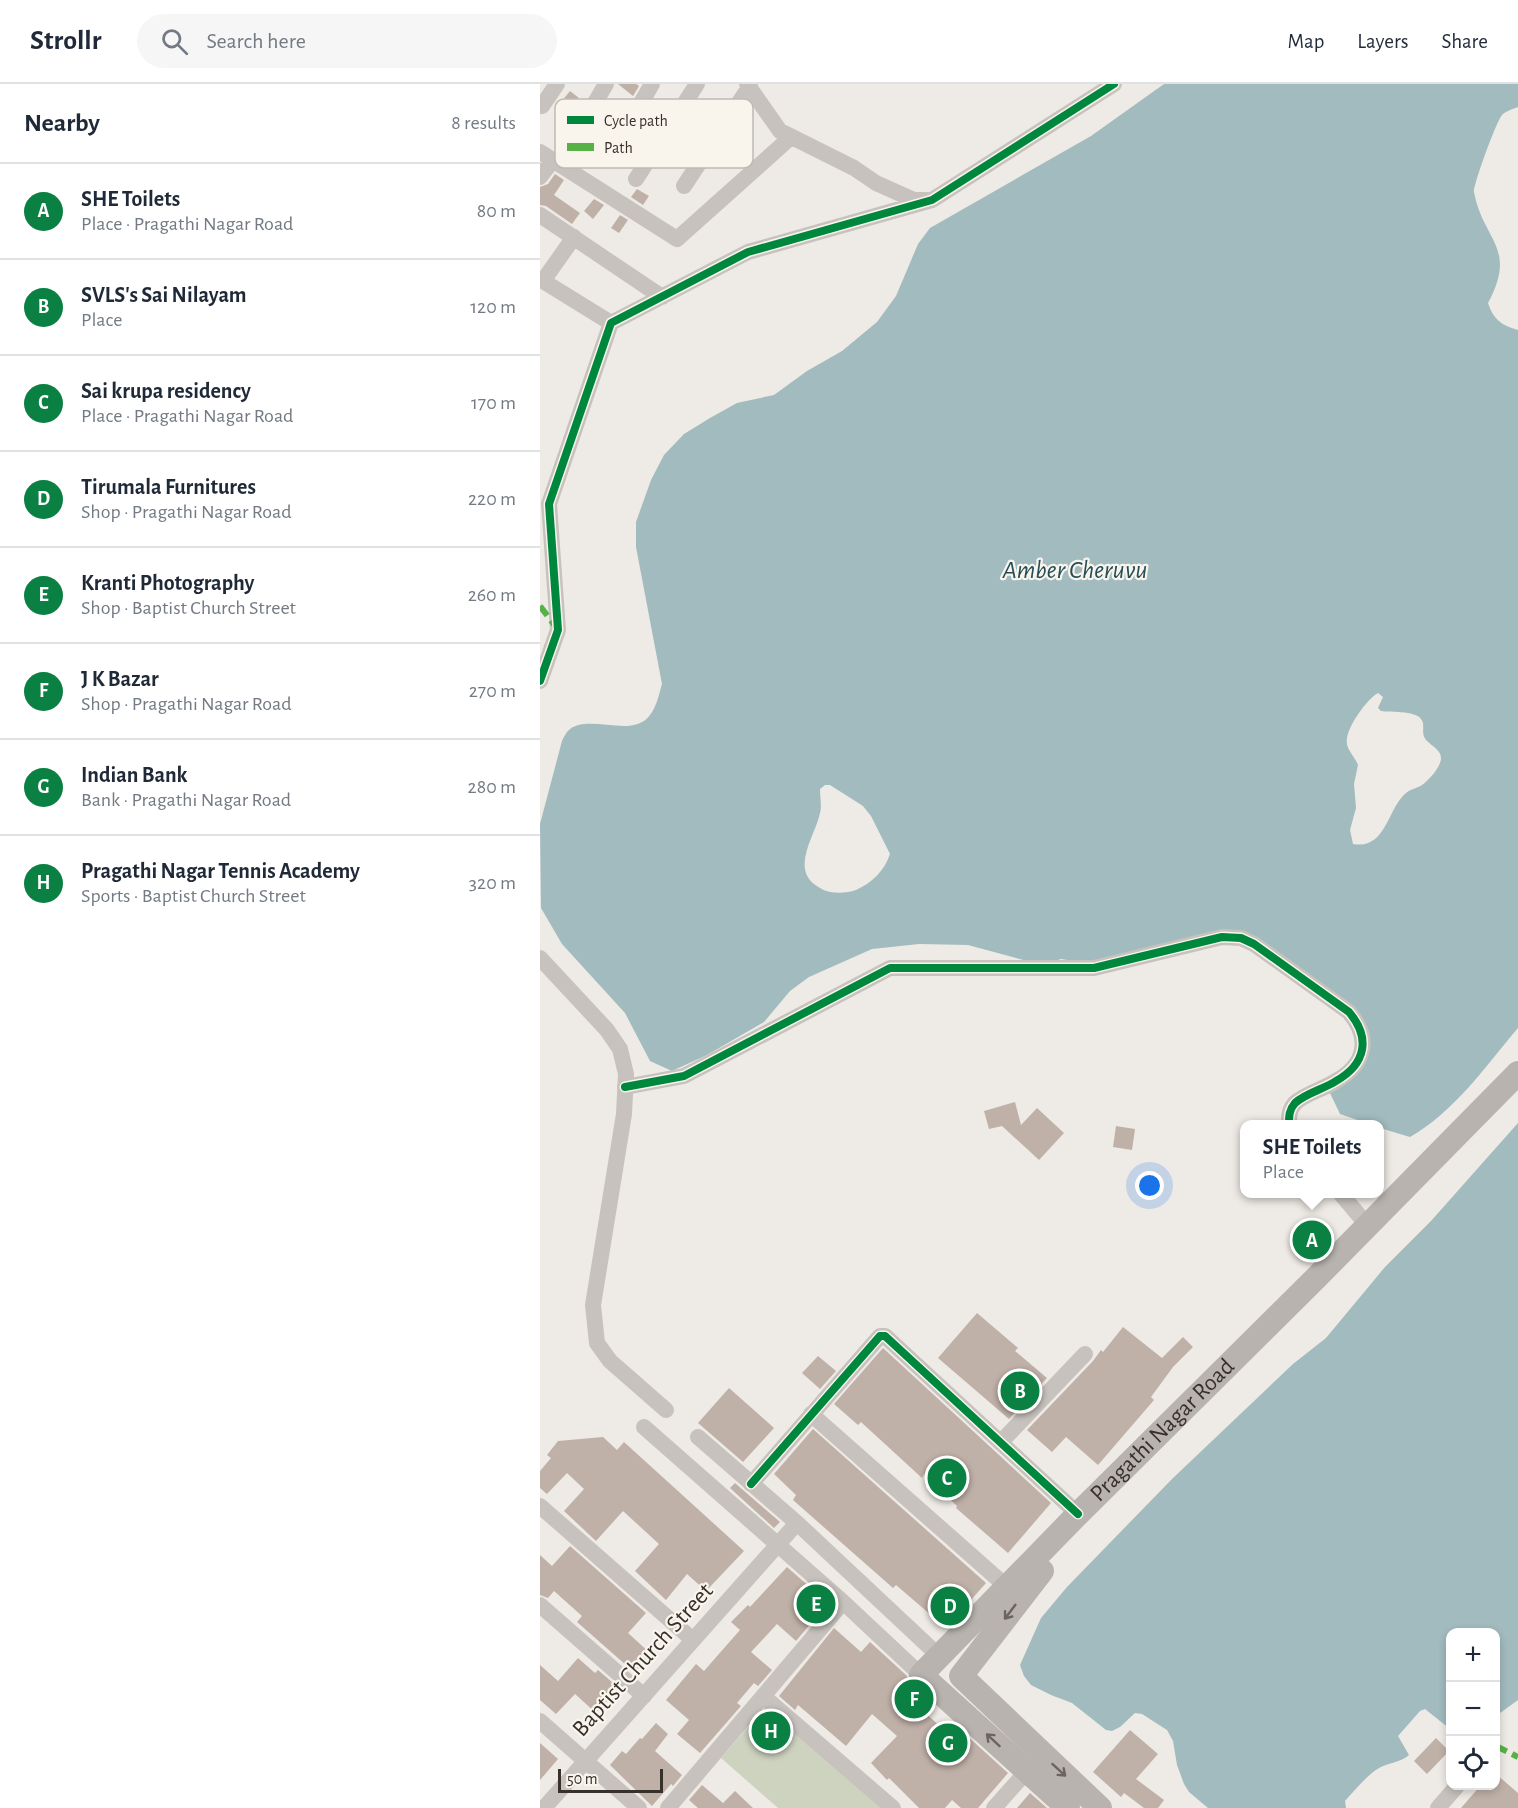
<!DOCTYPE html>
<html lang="en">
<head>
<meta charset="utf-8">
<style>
	:root { --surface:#fff; --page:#f6f6f7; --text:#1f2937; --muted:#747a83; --line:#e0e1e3; --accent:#0b8043 }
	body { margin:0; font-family:"Alegreya Sans",sans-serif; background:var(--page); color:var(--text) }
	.controls { position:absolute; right:18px; bottom:18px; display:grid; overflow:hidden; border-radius:12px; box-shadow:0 3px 9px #0003 }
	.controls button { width:54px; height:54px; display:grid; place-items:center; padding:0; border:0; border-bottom:2px solid var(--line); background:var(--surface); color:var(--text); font:30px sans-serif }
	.scale { position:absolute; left:18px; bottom:15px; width:105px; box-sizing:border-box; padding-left:6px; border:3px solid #38302b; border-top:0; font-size:16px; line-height:21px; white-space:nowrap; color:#38302b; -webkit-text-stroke:4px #f9f5ed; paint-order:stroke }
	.you { position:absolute; left:610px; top:1102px; width:21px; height:21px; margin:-15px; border:4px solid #fff; border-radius:50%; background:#1a73e8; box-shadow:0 0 0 9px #1a73e833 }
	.badge { display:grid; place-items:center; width:39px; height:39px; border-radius:50%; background:var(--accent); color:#fff; font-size:20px; font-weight:700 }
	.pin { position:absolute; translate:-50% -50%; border:3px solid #fff; box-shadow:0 2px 6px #0006 }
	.popup { position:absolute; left:700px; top:1036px; width:144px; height:78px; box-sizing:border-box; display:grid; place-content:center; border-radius:12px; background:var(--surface); filter:drop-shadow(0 2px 4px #0005); font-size:20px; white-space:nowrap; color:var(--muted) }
	.popup b { font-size:22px; color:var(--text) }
	.popup::after { content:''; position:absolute; left:50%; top:100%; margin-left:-12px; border:12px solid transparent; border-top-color:var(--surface) }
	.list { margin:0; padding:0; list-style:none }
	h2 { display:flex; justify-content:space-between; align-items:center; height:78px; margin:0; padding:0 24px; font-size:26px }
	h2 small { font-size:20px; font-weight:400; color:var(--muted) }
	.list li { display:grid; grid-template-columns:39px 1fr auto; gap:18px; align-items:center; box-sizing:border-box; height:96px; padding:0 24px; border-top:2px solid var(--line) }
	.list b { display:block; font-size:22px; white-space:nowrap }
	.list p { margin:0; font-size:20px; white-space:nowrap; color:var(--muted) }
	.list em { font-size:20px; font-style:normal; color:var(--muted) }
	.icon { flex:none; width:33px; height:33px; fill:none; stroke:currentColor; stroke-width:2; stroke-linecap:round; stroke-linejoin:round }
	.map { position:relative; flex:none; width:978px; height:1724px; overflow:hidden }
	header { display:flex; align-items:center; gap:36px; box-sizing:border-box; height:84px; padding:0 30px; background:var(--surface); border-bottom:2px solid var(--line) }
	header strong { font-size:28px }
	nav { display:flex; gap:33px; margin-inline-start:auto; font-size:21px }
	.search { width:420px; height:54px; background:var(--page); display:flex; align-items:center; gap:15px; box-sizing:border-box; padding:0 21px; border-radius:33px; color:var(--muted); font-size:22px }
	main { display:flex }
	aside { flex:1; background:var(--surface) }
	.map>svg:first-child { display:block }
	.green { fill:#ced3c0 }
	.water { fill:#a2bbbe; fill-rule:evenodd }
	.building { fill:#c0b1a8 }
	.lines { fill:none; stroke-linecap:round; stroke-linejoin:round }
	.street { stroke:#c7c2bd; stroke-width:16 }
	.secondary { stroke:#b8b3ae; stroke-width:24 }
	.quiet { stroke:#56b246; stroke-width:6; stroke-dasharray:12 6; stroke-linecap:butt }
	.cycleway-casing { stroke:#f9f5ed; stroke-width:11 }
	.cycleway { stroke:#00873e; stroke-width:8 }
	.oneway { stroke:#6b645f }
	.labels { text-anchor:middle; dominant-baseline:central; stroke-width:4.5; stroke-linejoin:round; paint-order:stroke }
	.street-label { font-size:24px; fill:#38302b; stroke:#f9f5ed }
	.water-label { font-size:26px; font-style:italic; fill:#244f57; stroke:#f9f5ed }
	.key { fill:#f9f5ed; stroke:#bfbab3; stroke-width:1.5 }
	.key-label { font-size:16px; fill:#38302b }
</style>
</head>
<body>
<header>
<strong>Strollr</strong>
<div class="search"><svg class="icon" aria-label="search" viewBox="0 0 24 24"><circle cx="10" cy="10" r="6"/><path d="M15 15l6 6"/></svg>Search here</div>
<nav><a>Map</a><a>Layers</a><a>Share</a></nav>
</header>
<main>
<aside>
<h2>Nearby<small>8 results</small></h2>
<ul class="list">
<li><span class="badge">A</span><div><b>SHE Toilets</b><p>Place · Pragathi Nagar Road</p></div><em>80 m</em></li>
<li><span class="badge">B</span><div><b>SVLS's Sai Nilayam</b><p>Place</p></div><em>120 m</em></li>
<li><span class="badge">C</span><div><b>Sai krupa residency</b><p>Place · Pragathi Nagar Road</p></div><em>170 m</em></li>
<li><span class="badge">D</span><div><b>Tirumala Furnitures</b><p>Shop · Pragathi Nagar Road</p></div><em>220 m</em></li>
<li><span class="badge">E</span><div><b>Kranti Photography</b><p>Shop · Baptist Church Street</p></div><em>260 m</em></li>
<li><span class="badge">F</span><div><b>J K Bazar</b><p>Shop · Pragathi Nagar Road</p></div><em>270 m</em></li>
<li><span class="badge">G</span><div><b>Indian Bank</b><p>Bank · Pragathi Nagar Road</p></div><em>280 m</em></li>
<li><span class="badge">H</span><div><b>Pragathi Nagar Tennis Academy</b><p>Sports · Baptist Church Street</p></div><em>320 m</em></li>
</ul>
</aside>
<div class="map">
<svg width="978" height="1724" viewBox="0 0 978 1724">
	<rect width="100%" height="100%" fill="#eeeae5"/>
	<path class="green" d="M227,1621L345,1724H238L181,1674Z"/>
	<path class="water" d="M624,0H978V23C973,25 966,27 962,31C956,38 933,102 934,108C943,157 978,163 948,219C953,235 962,242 978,246V944C945,983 915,1027 870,1053L840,1044V1040H829L800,1030L790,1009L808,994L823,938L718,855L554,880L521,875L502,881L428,861L379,860L332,865L269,893L250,907L224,938L167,971L132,987L110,977L85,929L22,860L1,824L0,740L22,657C24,653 26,648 30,645C51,630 93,655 110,631C117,622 119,610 122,600L96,463V438L111,396L124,371L144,350L170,334L197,319L234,311L267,287L302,267L337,238L356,212L378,160L390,144L551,52ZM838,609L843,613L838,624L841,627C851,629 880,625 883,639C884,646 881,651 887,657C892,662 901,666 901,674C901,683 889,696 882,701C878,704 870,705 866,709C847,725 846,766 813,760L810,746L816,724L814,700L818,681C815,673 808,667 807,660C804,646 827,615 838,609ZM285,701H290L323,722L331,732L350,770C345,786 332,799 316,806C305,810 289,810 280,804C248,787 275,753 280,729C282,722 280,713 280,705Z
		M978,1039V1616L956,1632V1548H910V1645L885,1625L880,1627L858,1652L869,1671C862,1678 848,1679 839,1684C826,1692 816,1705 805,1717L806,1724H668L649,1708L644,1700L637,1681L633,1657L627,1646L602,1630L595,1629L580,1643L572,1647L566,1646L532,1619L511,1611L491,1601L484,1592L480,1581L501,1534L527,1503L632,1395L753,1280L786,1254L845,1183L891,1137Z"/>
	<path class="building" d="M78,0H96L99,2L93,12Z
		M30,7L39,14L30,25L21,18Z
		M81,19L86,23L78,38L71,32Z
		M129,62L140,70L130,84L120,77Z
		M88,63L94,68L84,79L79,75Z
		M15,90L24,96L14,111L40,129L32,140L6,122L0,121V103L8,100Z
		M97,105L109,112L103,121L91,113Z
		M54,115L64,121L53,135L44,127Z
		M80,131L88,136L79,149L71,144Z
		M475,1018L481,1041L497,1024L524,1049L499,1076L462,1042L449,1045L444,1027Z
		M576,1042L595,1045L592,1066L573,1063Z
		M775,1144L784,1153L768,1168L759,1159Z
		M437,1229L478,1264L475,1267L507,1294L469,1335L398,1274Z
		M583,1243L622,1274L643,1253L653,1263L633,1283L611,1313L614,1316L558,1381L526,1353L512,1368L487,1346L553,1277L561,1266L563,1268Z
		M343,1264L511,1419L468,1469L416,1424L417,1422L384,1390L382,1394L321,1338L318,1341L294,1320Z
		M278,1272L296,1287L280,1305L262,1289Z
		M189,1304L234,1344L203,1378L158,1339Z
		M273,1345L446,1499L406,1544L356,1501L353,1504L253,1416L256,1411L234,1390Z
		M63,1353L77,1366L84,1358L204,1467L166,1507L147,1490L126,1516L95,1487L119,1460L83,1427L56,1457L24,1427L44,1405L27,1389L7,1410L0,1404V1387L11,1374L7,1371L18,1357Z
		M195,1399L240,1438L234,1444L190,1404Z
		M30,1462L106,1529L88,1549L111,1570L95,1589L37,1538L42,1532L14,1507L8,1514L0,1511V1471L12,1482Z
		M247,1483L288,1519L256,1557L237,1540L211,1568L232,1586L218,1602L214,1599L197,1619L201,1622L160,1669L137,1650L149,1636L126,1616L156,1580L164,1587L178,1571L200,1546L191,1538L208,1521L210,1523Z
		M294,1544L321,1568L330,1558L366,1591L371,1601L386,1615L379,1623L405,1647L413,1639L468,1689L438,1724H421L412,1716L405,1724H379L349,1694L347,1696L331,1679L357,1652L332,1630L306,1662L258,1621L255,1626L239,1612Z
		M38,1574L55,1589L58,1586L79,1604L56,1629L35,1610L16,1630L0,1616V1581L18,1597Z
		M116,1639L128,1650L115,1667L142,1691L133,1702L131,1700L112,1722L70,1681L82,1667L86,1670L100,1654L102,1655Z
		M590,1646L618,1670L596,1695L624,1716L618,1724H604L584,1709L581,1713L553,1688Z
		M896,1654L909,1667L887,1690L874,1677Z
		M0,1659L18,1675L0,1696Z
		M956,1690L978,1709V1724H921L941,1701H956Z
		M162,1701L183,1719L195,1707L213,1724H158L149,1716Z
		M490,1709L507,1724H477Z"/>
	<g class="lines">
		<path class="street" d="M207,0L240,47L314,84L336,99L374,116H387
			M2,22L17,0
			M35,53L66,0
			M74,66L112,0
			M0,68L137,155L251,53
			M0,93L13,76
			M96,95L157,0
			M144,102L210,2
			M0,131L122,213
			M34,153L3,197L71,239
			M0,597L18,546L9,420L71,239L208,168L392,116L574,0
			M0,874L67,946L80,965L86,990L84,1030L53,1221L57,1259L70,1277L126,1326
			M85,1003L144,992L350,884H554L682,853L701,854L714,860L809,928C831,954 826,980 796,997C784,1005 766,1009 755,1019C749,1026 749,1032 749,1040
			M801,1110L827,1141
			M271,1330L467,1503
			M104,1343L303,1518L381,1591
			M158,1353L257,1439L399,1572
			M461,1358L545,1270
			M211,1400L340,1252H345L538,1430
			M0,1422L153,1556
			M0,1521L104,1612
			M223,1612L353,1724
			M0,1637L99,1724
			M4,1724L257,1439
			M128,1724L303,1518
			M454,1724L487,1687
			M898,1724L917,1702"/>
		<g class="secondary">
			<path d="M502,1487L421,1592L560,1724"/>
			<path id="s1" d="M528,1724L381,1591L538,1430L776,1194L978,989"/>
		</g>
		<path class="quiet" d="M0,522L16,543
			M956,1662L978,1673"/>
		<g class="cycleway-casing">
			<path id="cycleway" d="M0,597L18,546L9,420L71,239L208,168L392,116L574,0
				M85,1003L144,992L350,884H554L682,853L701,854L714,860L809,928C831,954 826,980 796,997C784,1005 766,1009 755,1019C749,1026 749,1032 749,1040
				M211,1400L340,1252H345L538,1430"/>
		</g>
		<use href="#cycleway" class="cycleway"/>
	</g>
	<defs><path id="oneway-shaft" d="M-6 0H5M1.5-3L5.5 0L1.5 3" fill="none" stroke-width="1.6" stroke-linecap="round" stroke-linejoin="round" transform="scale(1.5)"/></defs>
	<g class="oneway">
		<use href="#oneway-shaft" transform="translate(470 1528) rotate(127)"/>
		<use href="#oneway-shaft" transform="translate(453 1656) rotate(-137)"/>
		<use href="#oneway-shaft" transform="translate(519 1686) rotate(42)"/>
	</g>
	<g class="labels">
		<g class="street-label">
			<text stroke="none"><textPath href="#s1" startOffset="542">Pragathi Nagar Road</textPath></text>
			<text transform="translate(103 1576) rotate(-48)">Baptist Church Street</text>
		</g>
		<g class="water-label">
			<text x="535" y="486">Amber Cheruvu</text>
		</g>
	</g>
	<rect x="15" y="15" width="198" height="69" rx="9" class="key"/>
	<rect x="27" y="32" width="27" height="8" fill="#00873e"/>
	<rect x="27" y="59" width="27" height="8" fill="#56b246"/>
	<g class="key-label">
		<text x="64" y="42">Cycle path</text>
		<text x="64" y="69">Path</text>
	</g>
</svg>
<div class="controls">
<button>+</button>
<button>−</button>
<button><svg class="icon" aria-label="locate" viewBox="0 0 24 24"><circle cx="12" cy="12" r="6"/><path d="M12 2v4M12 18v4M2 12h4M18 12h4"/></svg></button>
</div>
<div class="scale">50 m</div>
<div class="you"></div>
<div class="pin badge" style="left:772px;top:1156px">A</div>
<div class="popup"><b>SHE Toilets</b>Place</div>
<div class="pin badge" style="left:480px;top:1307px">B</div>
<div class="pin badge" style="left:407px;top:1394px">C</div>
<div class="pin badge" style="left:410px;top:1522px">D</div>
<div class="pin badge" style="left:276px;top:1520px">E</div>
<div class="pin badge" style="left:374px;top:1615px">F</div>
<div class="pin badge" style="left:408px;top:1659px">G</div>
<div class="pin badge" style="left:231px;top:1647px">H</div>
</div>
</main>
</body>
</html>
